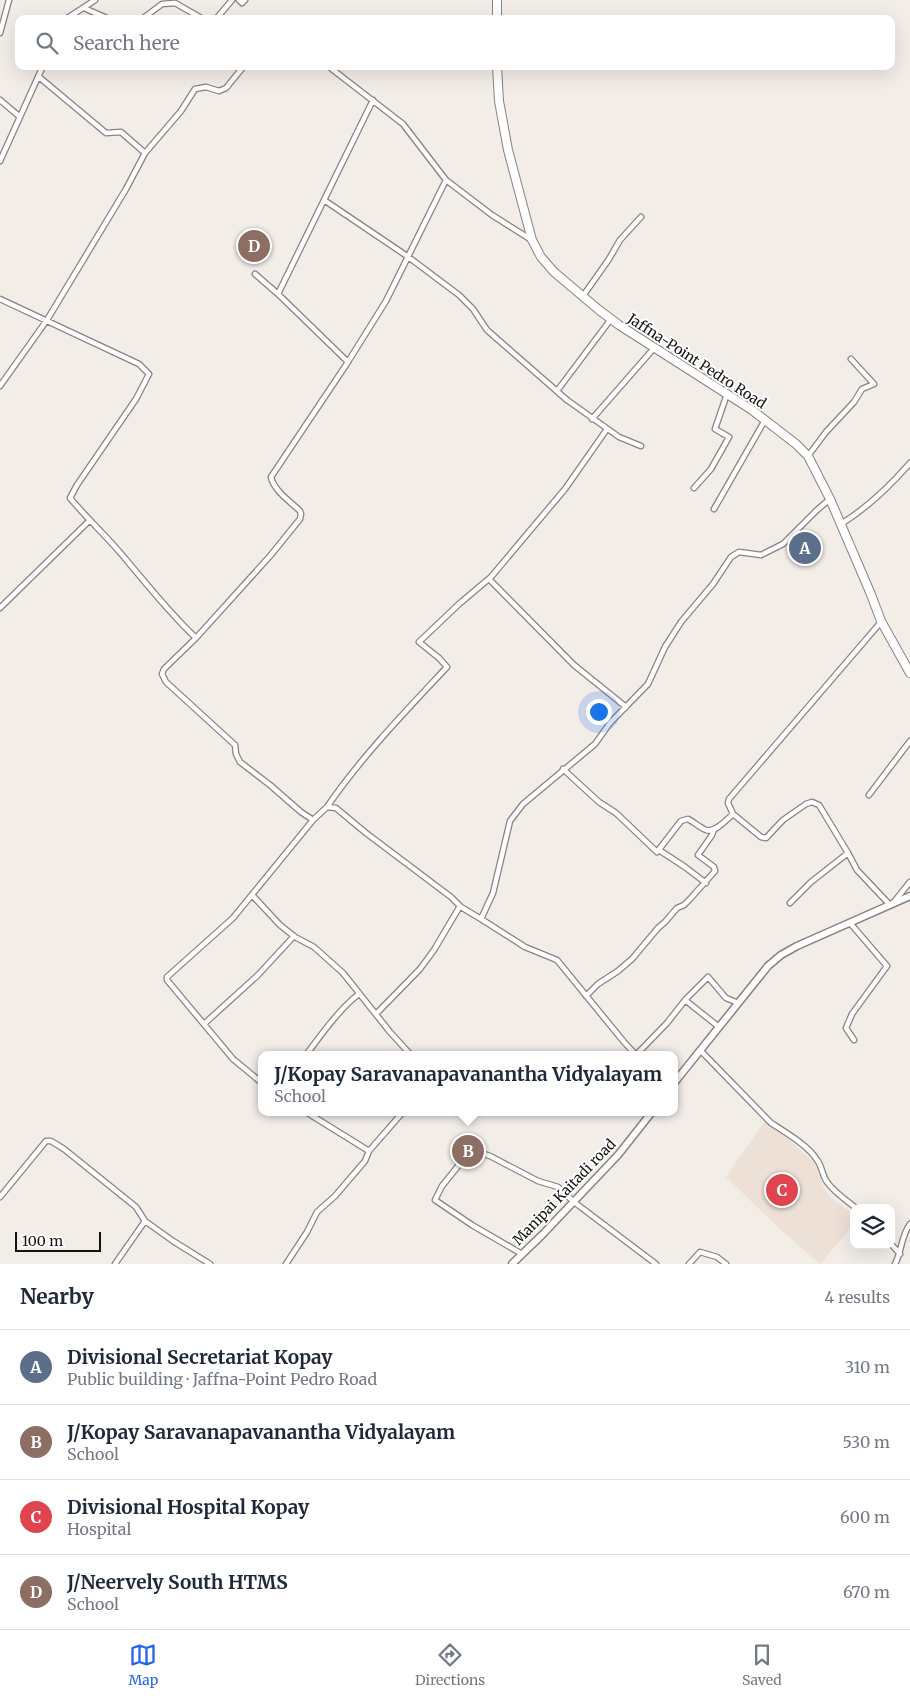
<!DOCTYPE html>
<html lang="en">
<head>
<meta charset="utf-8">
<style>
	:root { --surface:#fff; --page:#f2f2f3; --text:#1f2937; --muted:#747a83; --line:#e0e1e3; --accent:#2563eb }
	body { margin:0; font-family:Merriweather,serif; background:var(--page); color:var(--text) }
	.controls { position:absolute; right:15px; bottom:15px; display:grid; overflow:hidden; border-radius:10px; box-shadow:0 5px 20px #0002 }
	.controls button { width:45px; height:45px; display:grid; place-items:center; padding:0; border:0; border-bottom:1px solid var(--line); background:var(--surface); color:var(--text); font:25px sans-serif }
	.scale { position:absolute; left:15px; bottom:12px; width:86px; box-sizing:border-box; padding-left:5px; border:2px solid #151311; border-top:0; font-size:14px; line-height:18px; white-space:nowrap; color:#151311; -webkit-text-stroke:4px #fff; paint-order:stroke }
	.you { position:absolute; left:598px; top:711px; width:18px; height:18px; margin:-12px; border:4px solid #fff; border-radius:50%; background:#1a73e8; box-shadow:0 0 0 8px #1a73e833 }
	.badge { display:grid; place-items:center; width:32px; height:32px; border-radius:50%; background:var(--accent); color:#fff; font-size:16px; font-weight:700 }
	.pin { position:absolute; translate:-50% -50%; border:2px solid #fff; box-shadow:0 1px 5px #0006 }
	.popup { position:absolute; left:258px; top:1051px; width:420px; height:65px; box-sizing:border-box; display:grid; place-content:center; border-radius:10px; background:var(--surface); filter:drop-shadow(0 1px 4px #0005); font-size:16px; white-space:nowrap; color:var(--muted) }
	.popup b { font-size:19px; color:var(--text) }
	.popup::after { content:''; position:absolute; left:50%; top:100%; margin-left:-10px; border:10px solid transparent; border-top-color:var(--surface) }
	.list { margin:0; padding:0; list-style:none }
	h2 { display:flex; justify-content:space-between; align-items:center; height:65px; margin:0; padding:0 20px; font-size:21px }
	h2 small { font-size:16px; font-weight:400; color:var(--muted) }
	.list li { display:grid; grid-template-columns:32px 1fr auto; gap:15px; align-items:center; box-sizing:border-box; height:75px; padding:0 20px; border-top:1px solid var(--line) }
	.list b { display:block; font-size:19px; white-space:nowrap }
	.list p { margin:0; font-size:16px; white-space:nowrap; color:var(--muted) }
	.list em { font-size:16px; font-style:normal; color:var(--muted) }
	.icon { flex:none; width:28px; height:28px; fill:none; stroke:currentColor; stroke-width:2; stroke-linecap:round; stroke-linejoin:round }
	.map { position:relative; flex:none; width:910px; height:1264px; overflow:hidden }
	.search { position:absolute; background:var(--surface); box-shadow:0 5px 20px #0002; left:15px; right:15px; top:15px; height:55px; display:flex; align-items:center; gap:12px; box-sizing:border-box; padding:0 18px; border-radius:10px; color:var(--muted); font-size:19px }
	.sheet { height:365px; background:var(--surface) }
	nav { display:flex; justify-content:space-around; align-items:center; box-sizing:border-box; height:70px; border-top:1px solid var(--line); background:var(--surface); font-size:14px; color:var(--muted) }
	nav a { display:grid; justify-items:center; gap:2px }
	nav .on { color:var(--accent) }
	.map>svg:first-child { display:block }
	.built { fill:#ede0d7 }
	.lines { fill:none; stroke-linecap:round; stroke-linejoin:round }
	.street-casing { stroke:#88837f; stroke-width:7 }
	.secondary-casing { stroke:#88837f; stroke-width:9 }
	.primary-casing { stroke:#88837f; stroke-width:10 }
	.street { stroke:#fff; stroke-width:4.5 }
	.secondary { stroke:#fff; stroke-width:6 }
	.primary { stroke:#fff; stroke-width:8 }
	.labels { text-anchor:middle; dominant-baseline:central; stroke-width:4; stroke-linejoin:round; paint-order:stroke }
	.street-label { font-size:14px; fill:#151311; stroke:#fff }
</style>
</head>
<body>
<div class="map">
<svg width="910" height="1264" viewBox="0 0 910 1264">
	<rect width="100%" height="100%" fill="#f3ede8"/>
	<path class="built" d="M766,1119L815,1163L822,1184L829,1196L854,1215V1224L820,1264L783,1232L726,1177Z"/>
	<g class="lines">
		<g class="street-casing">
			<path id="street" d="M239,0L242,3L245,0
				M84,8L109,19
				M66,19L95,0
				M142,19L162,4L175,3L203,19
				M216,19L232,0
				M0,33L9,0
				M328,66L403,124L446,180L492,215L530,239
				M39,77L106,133L121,132L145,153
				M0,100L20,117
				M0,161L43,66
				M324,200L407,256L459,295L473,309L487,330L567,400L619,437L641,446
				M255,274L278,294L373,100
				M278,294L348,362
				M583,296L609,259L620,240L641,217
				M0,299L139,364L149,374L136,399L77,485L70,498C85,516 102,532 117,549C143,579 167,611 196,638L164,669L162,674L166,682L235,745L236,754L240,762L270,785L301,812L313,820L327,807L336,808L366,833L451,897L461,907L481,919L525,947L557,960L624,1042L636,1055
				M0,386L47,320L126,189L145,153L181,111L195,89L206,87L219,91L226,88L244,66
				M557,391L611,319
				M592,419L655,347
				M808,456L826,432L854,402L862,389L874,384L851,359
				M694,488L711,469L729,437L715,429L727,394
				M714,509L765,420
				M841,524C867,508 890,486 910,463
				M489,579L574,665L626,707
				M0,608L89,521
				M881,622L729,799L728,803L733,814L761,837L766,838L783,820L806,804L812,802L819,805L848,853L857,870L890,905
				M196,638L270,556L300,519L301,514L300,511C291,502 274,491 271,477L346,365L386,301L446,180
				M563,769L599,802L616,813L657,852L681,821L688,819C694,822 699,827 706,830C715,833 726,820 733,814
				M869,795L910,741
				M327,807C362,756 405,712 447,667L439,658L419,642L459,604L491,577L565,489L607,429
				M659,850L685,867L706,883
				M252,895L280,925L295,937L314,947L343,973L390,1032L411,1055
				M894,902L910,882
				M790,903L811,882L848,853
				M481,919L493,893L510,821L523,804L595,744L610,723L648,684L665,647L681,622L713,584L731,557L739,552L761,555L783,544L817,510L830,499
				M850,923L887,966L852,1014L846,1028L854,1040
				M586,996L598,984L618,971L632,959L658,928L665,922L677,908L684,905L690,899L715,871L714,867L698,855L712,835L714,829
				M685,1000L719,1027
				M376,1014L420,969L434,950L460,906
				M204,1024L258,975L294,936
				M700,1050L771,1123C785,1132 809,1146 817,1160C822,1166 822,1175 827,1182C834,1192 846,1200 856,1208
				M306,1055C320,1036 341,1007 359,994
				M636,1055L667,1023L686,999L708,977L726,998L738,1003
				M262,1083L233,1059L167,980V977L233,918L313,820
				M306,1112L369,1151
				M0,1197L46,1141H51L64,1149L136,1207L145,1221L173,1241L210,1264
				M891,1244L900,1254
				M522,1254L472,1225L435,1200L442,1186L471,1150L490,1156L538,1181L558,1187L574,1202L656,1264
				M115,1264L145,1221
				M286,1264L307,1232L317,1212L335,1196L365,1161L369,1151L403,1112
				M689,1264L700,1252L717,1257L726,1264
				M895,1264C902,1251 901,1236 910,1224"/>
		</g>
		<g class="secondary-casing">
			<path id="secondary" d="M674,1083L768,966L781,955L797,946L910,896
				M512,1264L542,1235L618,1155L652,1112"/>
		</g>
		<g class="primary-casing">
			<path id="primary" d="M497,19V0
				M497,66L499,101L508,150L532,240L541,257L554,272L599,310L619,325L752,410L796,444L808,456L830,499L870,592L881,621L910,673"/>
		</g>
		<use href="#street" class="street"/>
		<use href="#secondary" class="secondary"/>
		<use href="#primary" class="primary"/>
	</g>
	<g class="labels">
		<g class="street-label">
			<text transform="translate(697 361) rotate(33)">Jaffna-Point Pedro Road</text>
			<text transform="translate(564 1192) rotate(-46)">Manipai Kaitadi road</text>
		</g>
	</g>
</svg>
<div class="controls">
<button><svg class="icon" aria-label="layers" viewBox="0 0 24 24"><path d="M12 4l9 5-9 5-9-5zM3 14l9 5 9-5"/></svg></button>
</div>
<div class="scale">100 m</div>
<div class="you"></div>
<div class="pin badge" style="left:805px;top:548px;background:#5c6f8a">A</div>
<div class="pin badge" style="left:468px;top:1151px;background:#8d6e63">B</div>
<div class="popup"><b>J/Kopay Saravanapavanantha Vidyalayam</b>School</div>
<div class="pin badge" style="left:782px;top:1190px;background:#e0444e">C</div>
<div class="pin badge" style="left:254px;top:246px;background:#8d6e63">D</div>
<div class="search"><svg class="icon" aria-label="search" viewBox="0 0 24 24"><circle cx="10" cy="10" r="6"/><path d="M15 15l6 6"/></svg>Search here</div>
</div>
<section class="sheet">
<h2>Nearby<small>4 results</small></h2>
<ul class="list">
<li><span class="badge" style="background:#5c6f8a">A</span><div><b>Divisional Secretariat Kopay</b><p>Public building · Jaffna-Point Pedro Road</p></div><em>310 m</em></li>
<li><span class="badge" style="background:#8d6e63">B</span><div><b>J/Kopay Saravanapavanantha Vidyalayam</b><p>School</p></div><em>530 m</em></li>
<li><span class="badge" style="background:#e0444e">C</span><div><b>Divisional Hospital Kopay</b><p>Hospital</p></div><em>600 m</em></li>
<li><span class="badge" style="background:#8d6e63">D</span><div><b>J/Neervely South HTMS</b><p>School</p></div><em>670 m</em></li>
</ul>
</section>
<nav>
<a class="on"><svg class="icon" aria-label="map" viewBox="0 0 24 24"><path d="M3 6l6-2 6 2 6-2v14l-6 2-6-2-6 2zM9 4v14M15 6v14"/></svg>Map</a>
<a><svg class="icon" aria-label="directions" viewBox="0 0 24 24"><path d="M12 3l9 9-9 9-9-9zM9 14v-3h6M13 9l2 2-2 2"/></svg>Directions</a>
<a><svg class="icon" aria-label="saved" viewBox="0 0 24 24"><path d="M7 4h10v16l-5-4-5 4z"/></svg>Saved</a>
</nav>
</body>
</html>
